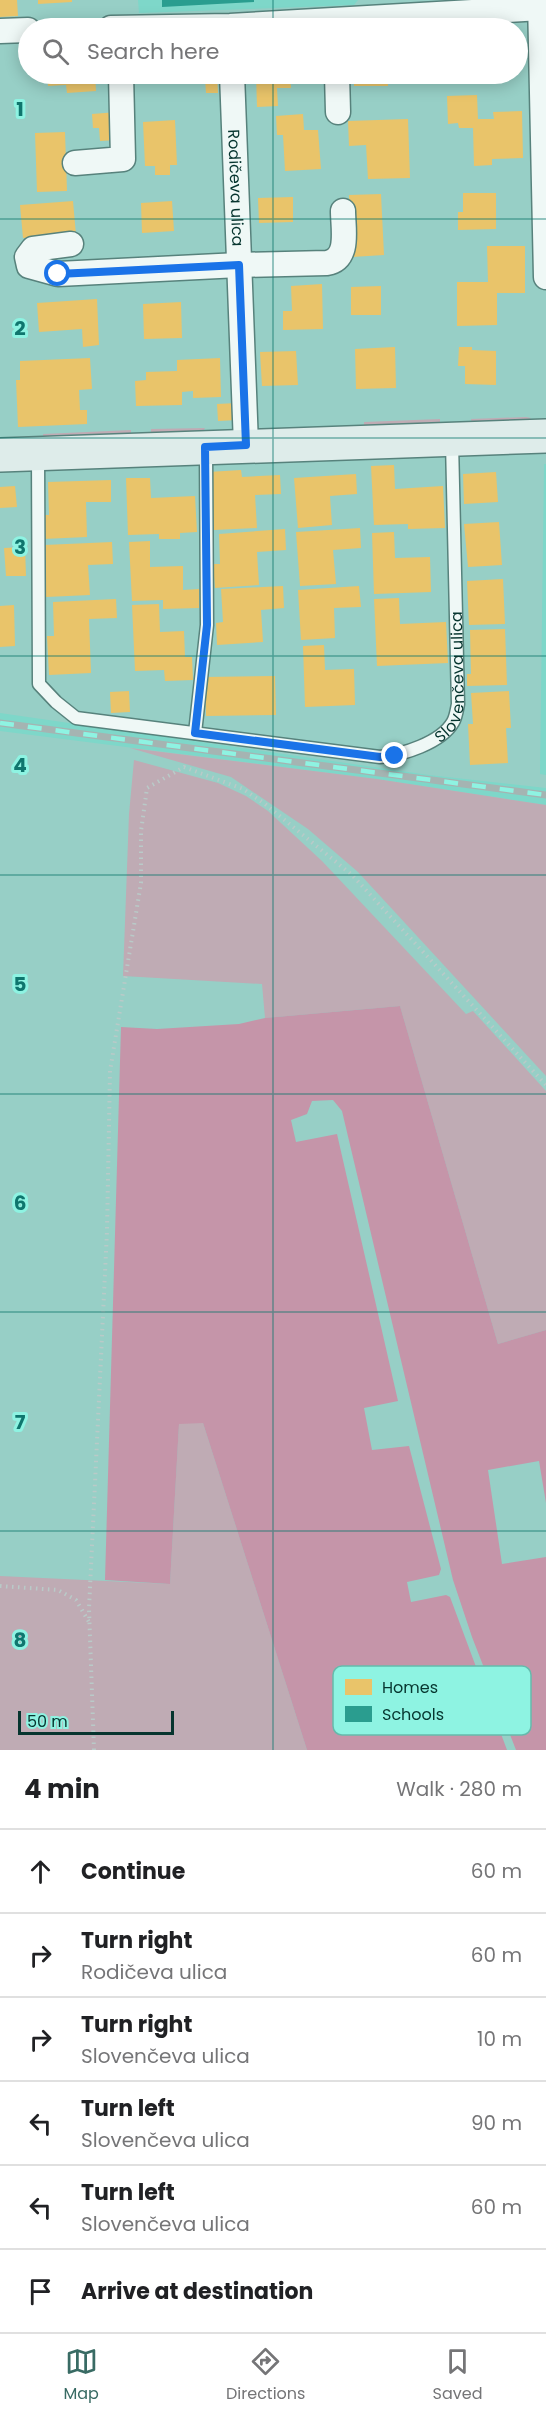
<!DOCTYPE html>
<html lang="en">
<head>
<meta charset="utf-8">
<style>
	:root { --surface:#fff; --page:#f2f2f2; --text:#202124; --muted:#757577; --line:#e0e0e0; --accent:#396b64 }
	body { margin:0; font-family:Poppins,sans-serif; background:var(--page); color:var(--text) }
	.scale { position:absolute; left:18px; bottom:15px; width:156px; box-sizing:border-box; padding-left:6px; border:3px solid #06352f; border-top:0; font-size:16px; line-height:21px; white-space:nowrap; color:#06352f; -webkit-text-stroke:4px #8ef3e2; paint-order:stroke }
	.stop { position:absolute; width:18px; height:18px; margin:-14px; border:4px solid #1a73e8; border-radius:50%; background:#fff }
	.stop.end { background:#1a73e8; border-color:#fff; box-shadow:0 2px 6px #0008 }
	.list { margin:0; padding:0; list-style:none }
	h2 { display:flex; justify-content:space-between; align-items:center; height:78px; margin:0; padding:0 24px; font-size:26px }
	h2 small { font-size:20px; font-weight:400; color:var(--muted) }
	.list li { display:grid; grid-template-columns:39px 1fr auto; gap:18px; align-items:center; box-sizing:border-box; height:84px; padding:0 24px; border-top:2px solid var(--line) }
	.list b { display:block; font-size:22px; white-space:nowrap }
	.list p { margin:0; font-size:20px; white-space:nowrap; color:var(--muted) }
	.list em { font-size:20px; font-style:normal; color:var(--muted) }
	.icon { flex:none; width:33px; height:33px; fill:none; stroke:currentColor; stroke-width:2; stroke-linecap:round; stroke-linejoin:round }
	.map { position:relative; flex:none; width:546px; height:1750px; overflow:hidden }
	.search { position:absolute; background:var(--surface); box-shadow:0 3px 15px #0003; left:18px; right:18px; top:18px; height:66px; display:flex; align-items:center; gap:15px; box-sizing:border-box; padding:0 21px; border-radius:33px; color:var(--muted); font-size:22px }
	.sheet { height:582px; background:var(--surface) }
	nav { display:flex; justify-content:space-around; align-items:center; box-sizing:border-box; height:84px; border-top:2px solid var(--line); background:var(--surface); font-size:16px; color:var(--muted) }
	nav a { display:grid; justify-items:center; gap:3px }
	nav .on { color:var(--accent) }
	.map>svg:first-child { display:block }
	.built { fill:#7ed7c9 }
	.green { fill:#bfabb4 }
	.forest { fill:#c595a9 }
	.homes { fill:#e9c46a }
	.schools { fill:#2a9d8f }
	.lines { fill:none; stroke-linecap:round; stroke-linejoin:round }
	.lane-casing { stroke:#57827c; stroke-width:15 }
	.street-casing { stroke:#57827c; stroke-width:27 }
	.secondary-casing { stroke:#57827c; stroke-width:36 }
	.path { stroke:#b9cac8; stroke-width:4; stroke-dasharray:1.5 4.5; stroke-linecap:butt }
	.lane { stroke:#eff8f6; stroke-width:12 }
	.street { stroke:#eff8f6; stroke-width:24 }
	.secondary { stroke:#deecea; stroke-width:33 }
	.rail-casing { stroke:#a5b4b2; stroke-width:7 }
	.rail { stroke:#8ef3e2; stroke-width:4.5; stroke-dasharray:14; stroke-linecap:butt }
	.route { stroke:#1a73e8; stroke-width:8 }
	.grid { fill:none; stroke:#0f766e; stroke-width:1.5; stroke-opacity:0.55 }
	.labels { text-anchor:middle; dominant-baseline:central; stroke-width:6; stroke-linejoin:round; paint-order:stroke }
	.street-label { font-size:16px; fill:#06352f; stroke:#8ef3e2 }
	.key { fill:#8ef3e2; stroke:#65baac; stroke-width:1.5 }
	.key-label { font-size:16px; fill:#06352f }
	.grid-label { font-size:20px; text-anchor:middle; font-weight:bold; fill:#0f766e; stroke:#8ef3e2; stroke-width:6; stroke-linejoin:round; paint-order:stroke }
</style>
</head>
<body>
<div class="map">
<svg width="546" height="1750" viewBox="0 0 546 1750">
	<rect width="100%" height="100%" fill="#97cfc6"/>
	<path class="built" d="M138,0H358L354,5L139,13Z
		M544,464H546V775L540,774Z
		M0,713L429,775L546,788V805L377,779L0,731Z"/>
	<path class="green" d="M526,417L531,418L522,424L472,425L471,419Z
		M440,419V425L364,428V422Z
		M205,428L201,435L151,436V429Z
		M131,430V436L44,440L43,434Z
		M130,748L377,779L546,805V1076L358,872L308,829L231,777Z
		M134,760L218,783L246,796L268,811L322,861L466,1014L473,1011L546,1091V1330L498,1344L400,1006L265,1018L262,984L123,976L129,814Z
		M179,1423H203L307,1750H0V1576L170,1584Z"/>
	<path class="forest" d="M400,1006L498,1344L546,1330V1503L539,1461L488,1470L502,1564L546,1557V1750H516L472,1637L453,1580L342,1111L333,1100L312,1101L307,1114L291,1120L296,1142L337,1134L398,1401L364,1408L372,1450L409,1446L441,1569L439,1575L407,1582L411,1602L446,1595L450,1597L507,1750H307L203,1423L179,1424L170,1584L105,1580L121,1027L157,1029L239,1024L265,1018Z"/>
	<path class="homes" d="M0,0H17L18,16L0,17Z
		M38,0H72V2L38,4Z
		M47,74H95L96,91L67,93L66,85L48,86Z
		M131,74H217L218,93H206L205,79L131,84Z
		M256,74H290L291,88H277L278,106L257,107Z
		M354,74H388V86H354Z
		M477,95L478,119H494L493,112L522,111L523,158L492,159V165L474,166L473,128H459L458,123L448,124L447,96Z
		M117,112L118,140L100,141L99,128H93L92,114Z
		M303,114L304,130H318L321,169L285,171L283,135H277L276,116Z
		M408,119L410,178L368,179L366,145L349,146L348,121Z
		M175,120L177,165H170V175H155V166H145L143,122Z
		M65,132L67,191L37,192L35,133Z
		M463,193H496V229L458,230V212H463Z
		M381,194L384,255L352,257L349,195Z
		M293,197V222L259,223L258,198Z
		M73,201L76,235L23,238L20,205Z
		M172,201L174,231L142,233L141,203Z
		M487,246H525V293H497V325L457,326V282H488Z
		M322,284L323,329L283,330V311H292L291,286Z
		M381,286V315H351V287Z
		M97,299L99,345L83,347L82,329L39,332L37,303Z
		M181,302L182,338L144,339L143,304Z
		M395,347L396,388L356,389L355,349Z
		M459,347H472V350L496,351V385L465,384V366H458Z
		M296,351L298,385L262,386L260,352Z
		M90,358L92,389L79,390L80,410H87V424L18,427L16,380H20V361Z
		M220,358L221,397L193,398V391L182,392V405L136,406L135,381L146,380V372L177,371V360Z
		M237,403L238,420L218,421L217,404Z
		M394,465L395,489L443,486L445,528L408,529V524L374,525L371,466Z
		M241,470L242,477L280,475L281,494L255,495L257,528L214,530L208,472Z
		M496,472L498,502L464,504L463,474Z
		M356,474L357,494L330,496L332,525L298,528L294,478Z
		M126,478H150L151,498L195,496L197,532L180,533V539H159V534L128,535Z
		M111,480V502H86L87,537L43,539L42,515H49L48,482Z
		M15,486L17,507L0,508V487Z
		M499,522L502,565L468,567L464,524Z
		M360,528L361,548L333,550L336,584L300,586L296,532Z
		M285,529L286,550L257,552L259,585L215,588L213,564H220L219,534Z
		M394,532L395,558L430,557L431,592L374,594L372,533Z
		M150,541V567L183,566V590L199,589V608L163,609V600L132,601L129,542Z
		M112,542L113,564L88,565L90,595L46,597L44,545Z
		M25,547L26,576H6L4,548Z
		M503,579L505,624L469,625L467,581Z
		M283,586L284,608L261,610L263,642L217,645L216,623L223,622L221,589Z
		M359,586L361,607L334,608L335,638L301,640L298,590Z
		M399,598L400,624L446,622L448,663L377,666L374,599Z
		M116,599L117,618L89,619L91,673L49,675L47,636H54L53,602Z
		M159,604L160,632L184,631L185,657H192L193,680L165,681L164,670L135,671L132,605Z
		M14,605L15,646L0,647V606Z
		M505,629L507,685L467,686V674H471L470,630Z
		M324,645L325,670L354,669L355,705L305,707L303,646Z
		M275,676L276,715L206,716L205,677Z
		M129,691L130,712L111,713L110,692Z
		M509,691L511,728H506L508,763L470,765L468,724H473L471,693Z"/>
	<path class="schools" d="M162,0H254V2L162,7Z"/>
	<g class="lines">
		<g class="lane-casing">
			<g id="lane">
				<path id="s1" d="M38,454L39,684L56,702L76,718L380,757C402,755 441,743 453,722C456,717 457,709 458,704L452,442"/>
				<path d="M195,733L207,625L206,450"/>
			</g>
		</g>
		<g class="street-casing">
			<g id="street">
				<path d="M540,0L546,277"/>
				<path d="M111,28L230,26L541,8"/>
				<path d="M0,31L28,30"/>
				<path id="s2" d="M232,74L246,445"/>
				<path d="M337,74L338,112"/>
				<path d="M75,163L123,159L121,74"/>
				<path d="M71,244L33,249L27,257L29,266L58,274L239,265L327,263C350,259 343,229 343,211"/>
			</g>
		</g>
		<g class="secondary-casing">
			<path id="secondary" d="M0,455L546,436"/>
		</g>
		<path class="path" d="M0,1586L58,1590L76,1600L89,1622
			M94,1750L89,1609L107,1231L110,1071L141,883V831L147,788L184,767L243,789L265,804L352,875L546,1085"/>
		<use href="#lane" class="lane"/>
		<use href="#street" class="street"/>
		<use href="#secondary" class="secondary"/>
		<g class="rail-casing">
			<path id="rail" d="M0,723L546,795"/>
		</g>
		<use href="#rail" class="rail"/>
	</g>
	<g class="lines">
		<path class="route" d="M58,274L239,265L246,445L205,447L207,625L195,733L380,757L395,756"/>
	</g>
	<path class="grid" d="M273,0V28M273,74V1750M0,219H546M0,438H546M0,656H546M0,875H546M0,1094H546M0,1312H546M0,1531H546"/>
	<g class="labels">
		<g class="street-label">
			<text stroke="none"><textPath href="#s2" startOffset="114">Rodičeva ulica</textPath></text>
			<text stroke="none"><textPath href="#s1" startOffset="714">Slovenčeva ulica</textPath></text>
		</g>
	</g>
	<rect x="333" y="1666" width="198" height="69" rx="9" class="key"/>
	<rect x="345" y="1679" width="27" height="16" fill="#e9c46a"/>
	<rect x="345" y="1706" width="27" height="16" fill="#2a9d8f"/>
	<g class="key-label">
		<text x="382" y="1693">Homes</text>
		<text x="382" y="1720">Schools</text>
	</g>
	<g class="grid-label">
		<text x="20" y="116">1</text>
		<text x="20" y="335">2</text>
		<text x="20" y="554">3</text>
		<text x="20" y="772">4</text>
		<text x="20" y="991">5</text>
		<text x="20" y="1210">6</text>
		<text x="20" y="1429">7</text>
		<text x="20" y="1647">8</text>
	</g>
</svg>
<div class="scale">50 m</div>
<div class="stop" style="left:58px;top:274px"></div>
<div class="stop end" style="left:395px;top:756px"></div>
<div class="search"><svg class="icon" aria-label="search" viewBox="0 0 24 24"><circle cx="10" cy="10" r="6"/><path d="M15 15l6 6"/></svg>Search here</div>
</div>
<section class="sheet">
<h2>4 min<small>Walk · 280 m</small></h2>
<ul class="list">
<li><svg class="icon" aria-label="ahead" viewBox="0 0 24 24"><path d="M12 20V5M6 11l6-6 6 6"/></svg><div><b>Continue</b></div><em>60 m</em></li>
<li><svg class="icon" aria-label="right" viewBox="0 0 24 24"><path d="M7 20v-9h11M14 6l5 5-5 5"/></svg><div><b>Turn right</b><p>Rodičeva ulica</p></div><em>60 m</em></li>
<li><svg class="icon" aria-label="right" viewBox="0 0 24 24"><path d="M7 20v-9h11M14 6l5 5-5 5"/></svg><div><b>Turn right</b><p>Slovenčeva ulica</p></div><em>10 m</em></li>
<li><svg class="icon" aria-label="left" viewBox="0 0 24 24"><path d="M17 20v-9H6M10 6l-5 5 5 5"/></svg><div><b>Turn left</b><p>Slovenčeva ulica</p></div><em>90 m</em></li>
<li><svg class="icon" aria-label="left" viewBox="0 0 24 24"><path d="M17 20v-9H6M10 6l-5 5 5 5"/></svg><div><b>Turn left</b><p>Slovenčeva ulica</p></div><em>60 m</em></li>
<li><svg class="icon" aria-label="arrive" viewBox="0 0 24 24"><path d="M6 21V4h12l-3 4 3 4H6"/></svg><div><b>Arrive at destination</b></div></li>
</ul>
</section>
<nav>
<a class="on"><svg class="icon" aria-label="map" viewBox="0 0 24 24"><path d="M3 6l6-2 6 2 6-2v14l-6 2-6-2-6 2zM9 4v14M15 6v14"/></svg>Map</a>
<a><svg class="icon" aria-label="directions" viewBox="0 0 24 24"><path d="M12 3l9 9-9 9-9-9zM9 14v-3h6M13 9l2 2-2 2"/></svg>Directions</a>
<a><svg class="icon" aria-label="saved" viewBox="0 0 24 24"><path d="M7 4h10v16l-5-4-5 4z"/></svg>Saved</a>
</nav>
</body>
</html>
